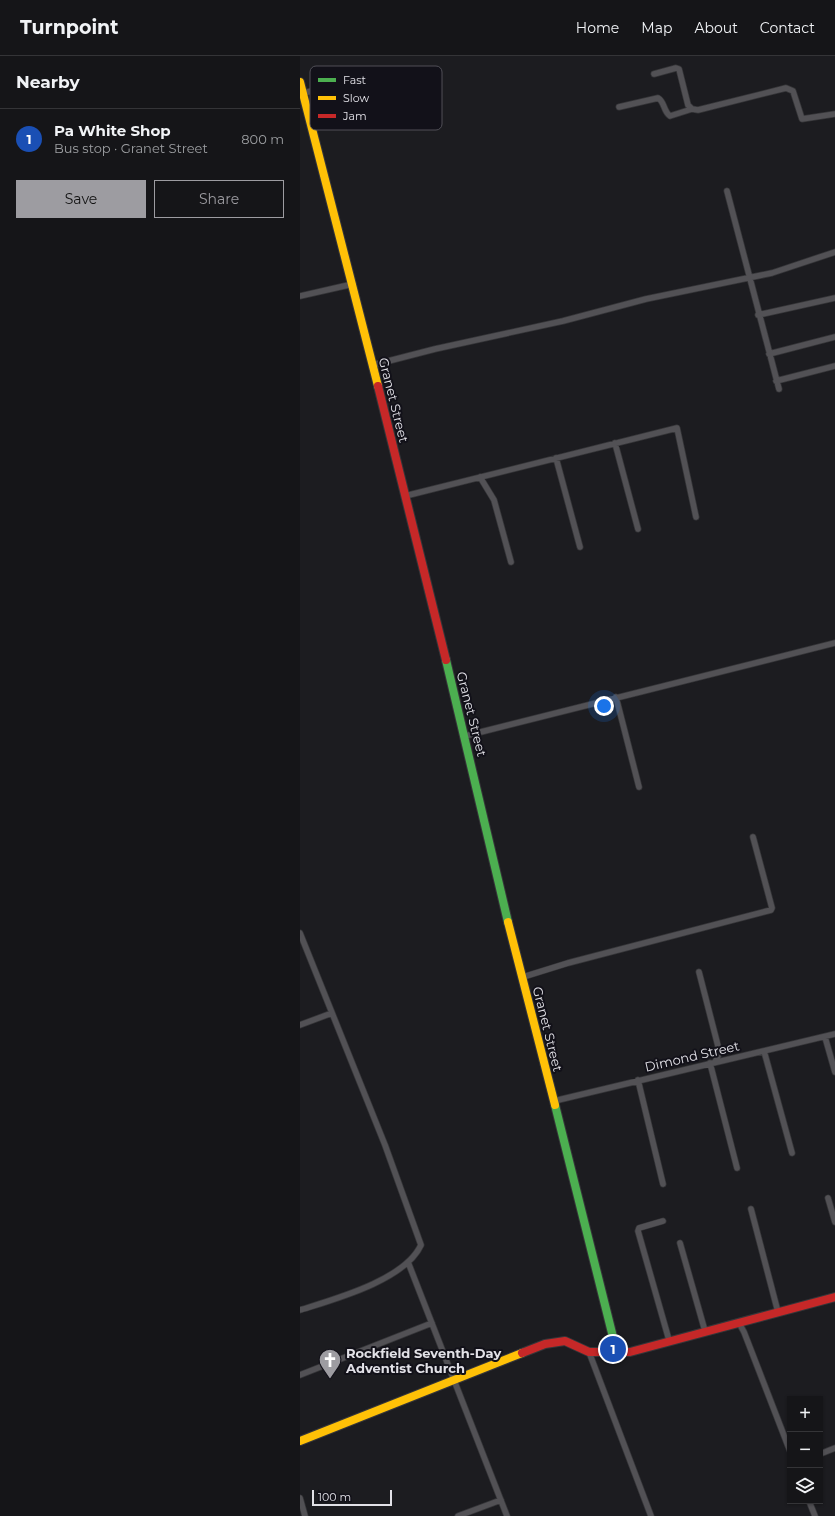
<!DOCTYPE html>
<html lang="en">
<head>
<meta charset="utf-8">
<style>
	:root { --surface:#151518; --page:#222225; --text:#f1f3f6; --muted:#9d9fa2; --line:#343437; --accent:#9d9ca1 }
	body { margin:0; font-family:Montserrat,sans-serif; background:var(--page); color:var(--text) }
	.controls { position:absolute; right:12px; bottom:12px; display:grid; overflow:hidden; border-radius:0px; box-shadow:0 1px 3px #0004 }
	.controls button { width:36px; height:36px; display:grid; place-items:center; padding:0; border:0; border-bottom:1px solid var(--line); background:var(--surface); color:var(--text); font:20px sans-serif }
	.scale { position:absolute; left:12px; bottom:10px; width:80px; box-sizing:border-box; padding-left:4px; border:2px solid #e2e1e7; border-top:0; font-size:11px; line-height:14px; white-space:nowrap; color:#e2e1e7; -webkit-text-stroke:3px #121119; paint-order:stroke }
	.you { position:absolute; left:304px; top:650px; width:14px; height:14px; margin:-10px; border:3px solid #fff; border-radius:50%; background:#1a73e8; box-shadow:0 0 0 6px #1a73e833 }
	.badge { display:grid; place-items:center; width:26px; height:26px; border-radius:50%; background:var(--accent); color:#fff; font-size:13px; font-weight:700 }
	.pin { position:absolute; translate:-50% -50%; border:2px solid #fff; box-shadow:0 1px 4px #0006 }
	.list { margin:0; padding:0; list-style:none }
	h2 { display:flex; justify-content:space-between; align-items:center; height:52px; margin:0; padding:0 16px; font-size:17px }
	h2 small { font-size:13px; font-weight:400; color:var(--muted) }
	.list li { display:grid; grid-template-columns:26px 1fr auto; gap:12px; align-items:center; box-sizing:border-box; height:60px; padding:0 16px; border-top:1px solid var(--line) }
	.list b { display:block; font-size:15px; white-space:nowrap }
	.list p { margin:0; font-size:13px; white-space:nowrap; color:var(--muted) }
	.list em { font-size:13px; font-style:normal; color:var(--muted) }
	.actions { display:flex; gap:8px; padding:12px 16px }
	.actions a { flex:1; padding:9px 0; border:1px solid var(--accent); border-radius:0px; text-align:center; font-size:14px; color:var(--accent) }
	.actions .main { background:var(--accent); color:#111 }
	.icon { flex:none; width:22px; height:22px; fill:none; stroke:currentColor; stroke-width:2; stroke-linecap:round; stroke-linejoin:round }
	.map { position:relative; flex:none; width:535px; height:1460px; overflow:hidden }
	header { display:flex; align-items:center; gap:24px; box-sizing:border-box; height:56px; padding:0 20px; background:var(--surface); border-bottom:1px solid var(--line) }
	header strong { font-size:19px }
	nav { display:flex; gap:22px; margin-inline-start:auto; font-size:14px }
	main { display:flex }
	aside { flex:1; background:var(--surface) }
	.map>svg:first-child { display:block }
	.lines { fill:none; stroke-linecap:round; stroke-linejoin:round }
	.street-casing { stroke:#363639; stroke-width:7 }
	.fast-casing { stroke:#363639; stroke-width:10 }
	.slow-casing { stroke:#363639; stroke-width:10 }
	.jam-casing { stroke:#363639; stroke-width:10 }
	.street { stroke:#525155; stroke-width:5.5 }
	.fast { stroke:#4caf50; stroke-width:8 }
	.slow { stroke:#ffc107; stroke-width:8 }
	.jam { stroke:#c62828; stroke-width:8 }
	.labels { text-anchor:middle; dominant-baseline:central; stroke-width:4; stroke-linejoin:round; paint-order:stroke }
	.street-label { font-size:13px; fill:#e2e1e7; stroke:#121119 }
	.poi-label { font-size:13px; font-weight:bold; fill:#e2e1e7; stroke:#121119; text-anchor:start }
	.key { fill:#121119; stroke:#504f57; stroke-width:1 }
	.key-label { font-size:11px; fill:#e2e1e7 }
</style>
</head>
<body>
<header>
<strong>Turnpoint</strong>
<nav><a>Home</a><a>Map</a><a>About</a><a>Contact</a></nav>
</header>
<main>
<aside>
<h2>Nearby<small></small></h2>
<ul class="list">
<li><span class="badge" style="background:#1a4fb4">1</span><div><b>Pa White Shop</b><p>Bus stop · Granet Street</p></div><em>800 m</em></li>
</ul>
<div class="actions"><a class="main">Save</a><a>Share</a></div>
</aside>
<div class="map">
<svg width="535" height="1460" viewBox="0 0 535 1460">
	<rect width="100%" height="100%" fill="#1c1c20"/>
	<g class="lines">
		<g class="street-casing">
			<path id="street" d="M354,18L376,12L379,13L388,49L392,53L398,54L486,32L493,35L502,63L535,58
				M3,37L97,16
				M319,51L358,42C365,46 363,55 370,60L392,53
				M427,135L479,333
				M0,240L53,228
				M458,259L535,242
				M469,298L535,281
				M73,309L135,293L263,265L346,243L472,217L535,196
				M476,325L535,310
				M315,387L338,473
				M256,402L280,491
				M180,421L194,444L211,506
				M105,440L377,372L396,461
				M316,641L339,731
				M165,680L535,587
				M0,877L85,1089L121,1189C105,1224 35,1243 0,1254
				M399,916L418,990V1000L415,1006
				M223,921L268,907L471,854L472,852L453,781
				M0,969L32,957
				M525,981L535,1016
				M464,995L492,1097
				M410,1007L437,1112
				M338,1024L363,1128
				M254,1045L535,978
				M528,1142L535,1166
				M451,1153L478,1256
				M363,1165L339,1172L338,1175L369,1284
				M380,1187L405,1275
				M108,1206L207,1460
				M439,1267L444,1276L490,1395
				M289,1296L351,1460
				M0,1319L132,1267
				M520,1398L535,1392
				M0,1442L5,1460
				M509,1445L515,1460
				M158,1460L201,1444"/>
		</g>
		<g class="fast-casing">
			<path id="fast" d="M146,604L208,866
				M255,1049L317,1297"/>
		</g>
		<g class="slow-casing">
			<path id="slow" d="M0,26L78,330
				M208,866L255,1049
				M0,1385L222,1297"/>
		</g>
		<g class="jam-casing">
			<path id="jam" d="M78,330L146,604
				M222,1297L245,1288L265,1285L289,1296H330L535,1241"/>
		</g>
		<use href="#street" class="street"/>
		<use href="#fast" class="fast"/>
		<use href="#slow" class="slow"/>
		<use href="#jam" class="jam"/>
	</g>
	<defs>
		<g id="church-pin" transform="scale(1.15)"><path d="M0 17L-7.5 6A9.5 9.5 0 1 1 7.5 6Z" fill="#9d9ca1" stroke="#121119"/><path d="M-1.2-6h2.4v3.5h3.3v2.4h-3.3V6h-2.4V-.1h-3.3v-2.4h3.3Z" fill="#fff"/></g>
	</defs>
	<g fill-rule="evenodd">
		<use href="#church-pin" x="30" y="1304"/>
	</g>
	<g class="labels">
		<g class="street-label">
			<text transform="translate(94 344) rotate(76)">Granet Street</text>
			<text transform="translate(172 658) rotate(76)">Granet Street</text>
			<text transform="translate(248 973) rotate(76)">Granet Street</text>
			<text transform="translate(392 1000) rotate(-13)">Dimond Street</text>
		</g>
		<g class="poi-label">
			<text x="46" y="1297">Rockfield Seventh-Day<tspan x="46" dy="15">Adventist Church</tspan></text>
		</g>
	</g>
	<rect x="10" y="10" width="132" height="64" rx="6" class="key"/>
	<rect x="18" y="22" width="18" height="4" fill="#4caf50"/>
	<rect x="18" y="40" width="18" height="4" fill="#ffc107"/>
	<rect x="18" y="58" width="18" height="4" fill="#c62828"/>
	<g class="key-label">
		<text x="43" y="28">Fast</text>
		<text x="43" y="46">Slow</text>
		<text x="43" y="64">Jam</text>
	</g>
</svg>
<div class="controls">
<button>+</button>
<button>−</button>
<button><svg class="icon" aria-label="layers" viewBox="0 0 24 24"><path d="M12 4l9 5-9 5-9-5zM3 14l9 5 9-5"/></svg></button>
</div>
<div class="scale">100 m</div>
<div class="you"></div>
<div class="pin badge" style="left:313px;top:1293px;background:#1a4fb4">1</div>
</div>
</main>
</body>
</html>
